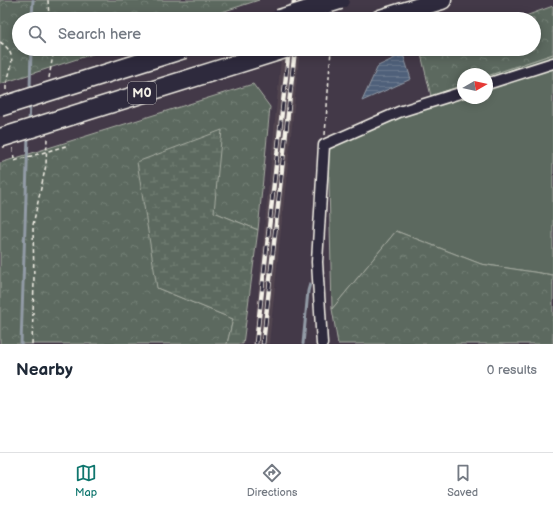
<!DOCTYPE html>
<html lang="en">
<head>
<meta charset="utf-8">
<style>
	:root { --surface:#fff; --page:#f2f2f3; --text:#1f2937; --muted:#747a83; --line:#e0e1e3; --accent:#0f766e }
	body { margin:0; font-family:"Balsamiq Sans",sans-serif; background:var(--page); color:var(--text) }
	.compass { position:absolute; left:457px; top:68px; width:36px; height:36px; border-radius:50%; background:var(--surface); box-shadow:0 2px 10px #0003; rotate:81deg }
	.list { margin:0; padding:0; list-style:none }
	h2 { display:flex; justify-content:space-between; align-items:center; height:52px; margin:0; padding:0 16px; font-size:17px }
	h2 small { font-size:13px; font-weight:400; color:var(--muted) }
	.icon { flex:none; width:22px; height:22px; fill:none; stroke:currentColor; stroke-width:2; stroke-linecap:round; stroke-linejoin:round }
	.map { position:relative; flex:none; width:553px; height:344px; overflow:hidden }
	.search { position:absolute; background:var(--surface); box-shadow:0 2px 10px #0003; left:12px; right:12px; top:12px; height:44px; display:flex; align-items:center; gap:10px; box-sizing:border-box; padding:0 14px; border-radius:22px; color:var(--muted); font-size:15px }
	.sheet { height:108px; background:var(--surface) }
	nav { display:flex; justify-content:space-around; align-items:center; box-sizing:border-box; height:56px; border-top:1px solid var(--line); background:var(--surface); font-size:11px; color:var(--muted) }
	nav a { display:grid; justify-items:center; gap:2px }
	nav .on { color:var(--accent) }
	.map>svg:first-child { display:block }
	.built { fill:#514450 }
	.grass { fill:#5b695e; stroke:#a8ada3 }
	.forest { fill:url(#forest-crowns); stroke:#a8ada3 }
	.wetland { fill:url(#wetland-marsh); stroke:#a8ada3 }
	.water { fill:url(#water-rules); stroke:#929ba6 }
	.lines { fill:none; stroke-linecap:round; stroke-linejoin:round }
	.stream { stroke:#929ba6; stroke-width:3 }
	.street-casing { stroke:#f4f1e8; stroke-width:13 }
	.highway-casing { stroke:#f4f1e8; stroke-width:21 }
	.path { stroke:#f4f1e8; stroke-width:1.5; stroke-dasharray:4 3; stroke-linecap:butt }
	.street { stroke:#2f2a3d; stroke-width:10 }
	.highway { stroke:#2f2a3d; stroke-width:18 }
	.rail-casing { stroke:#f4f1e8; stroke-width:4.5 }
	.rail { stroke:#2f2a3d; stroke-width:3; stroke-dasharray:9; stroke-linecap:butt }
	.highway-bridge-casing { stroke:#f4f1e8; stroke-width:21; stroke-linecap:butt }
	.highway-bridge { stroke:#2f2a3d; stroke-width:18 }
	.labels { text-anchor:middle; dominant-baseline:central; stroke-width:4; stroke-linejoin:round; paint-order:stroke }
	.shield { fill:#2f2a3d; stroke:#b9b5b5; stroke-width:1 }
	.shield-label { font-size:13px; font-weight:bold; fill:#f4f1e8 }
</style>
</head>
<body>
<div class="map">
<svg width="553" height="344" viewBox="0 0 553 344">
	<defs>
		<pattern id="forest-crowns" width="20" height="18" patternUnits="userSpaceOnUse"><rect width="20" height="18" fill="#5b695e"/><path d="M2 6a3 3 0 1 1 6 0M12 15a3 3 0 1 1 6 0" fill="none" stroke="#737f75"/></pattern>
		<pattern id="wetland-marsh" width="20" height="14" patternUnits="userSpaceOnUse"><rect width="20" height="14" fill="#5b695e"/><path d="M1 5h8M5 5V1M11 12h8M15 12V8" fill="none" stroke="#737f75"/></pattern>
		<pattern id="water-rules" width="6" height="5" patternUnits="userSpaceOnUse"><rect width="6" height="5" fill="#50617a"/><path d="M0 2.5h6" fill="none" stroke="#6a788d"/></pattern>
	</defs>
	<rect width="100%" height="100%" fill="#433948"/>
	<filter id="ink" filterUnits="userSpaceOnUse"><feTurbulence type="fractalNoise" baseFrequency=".025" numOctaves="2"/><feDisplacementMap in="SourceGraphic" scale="8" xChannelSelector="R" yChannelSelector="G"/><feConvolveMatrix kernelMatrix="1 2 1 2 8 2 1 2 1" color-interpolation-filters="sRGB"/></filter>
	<g filter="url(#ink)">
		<path class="built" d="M282,49H300L269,344H253Z"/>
		<path class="grass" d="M553,54V275L481,264L396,231L332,309L328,141L431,96L463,85V98H487V76Z"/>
		<path class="forest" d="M0,0H259L200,19H19V49H108L0,84Z
			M553,6V54L487,76V74H463V85L431,96L420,50L534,49V19H517Z
			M253,84L270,107L258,230L214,212L157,288L233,319L227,344H0V163Z
			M396,231L481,264L553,275V344H338L332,309Z"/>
		<path class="wetland" d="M222,130L214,212L258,230L243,344H227L233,319L157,288L137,162Z"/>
		<path class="water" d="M403,54L411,79L362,101L378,66Z"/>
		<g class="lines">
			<path class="stream" d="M32,19L33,0
				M30,90L31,49
				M29,122L30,104
				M21,344L28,136
				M303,344L308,291L310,284"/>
			<g class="street-casing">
				<path id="street" d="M487,84L553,63
					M322,344L317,262L324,145L399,112L463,92"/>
			</g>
			<g class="highway-casing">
				<path id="highway" d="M380,19L442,0"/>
			</g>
			<path class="path" d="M48,0L49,19
				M0,42C19,54 10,68 6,86V91
				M49,78L54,49
				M325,135L331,49
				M13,148L14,161L69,145
				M32,344L34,282L33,225L46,165L47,138"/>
			<use href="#street" class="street"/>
			<use href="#highway" class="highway"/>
			<g class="rail-casing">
				<path id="rail" d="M292,19L294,0
					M299,19L301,0
					M256,344L289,49
					M263,344L295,49"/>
			</g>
			<use href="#rail" class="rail"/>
			<g class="highway-bridge-casing">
				<path id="highway-bridge" d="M279,19L340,0
					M0,107L184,49
					M0,138L285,49"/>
			</g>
			<use href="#highway-bridge" class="highway-bridge"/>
		</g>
	</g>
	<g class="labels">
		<rect class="shield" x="128" y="82" width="28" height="22" rx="3"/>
		<g class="shield-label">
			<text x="142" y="93">M0</text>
		</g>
	</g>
</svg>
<svg class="compass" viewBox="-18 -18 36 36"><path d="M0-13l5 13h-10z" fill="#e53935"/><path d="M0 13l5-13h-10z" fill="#747a83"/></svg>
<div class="search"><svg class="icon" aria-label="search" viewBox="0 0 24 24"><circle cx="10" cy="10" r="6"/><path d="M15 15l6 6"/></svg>Search here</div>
</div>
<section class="sheet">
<h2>Nearby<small>0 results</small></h2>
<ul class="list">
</ul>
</section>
<nav>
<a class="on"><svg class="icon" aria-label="map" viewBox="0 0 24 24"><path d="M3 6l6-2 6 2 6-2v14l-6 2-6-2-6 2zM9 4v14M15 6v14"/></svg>Map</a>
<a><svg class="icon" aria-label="directions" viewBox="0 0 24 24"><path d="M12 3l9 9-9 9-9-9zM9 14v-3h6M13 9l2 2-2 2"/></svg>Directions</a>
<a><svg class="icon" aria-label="saved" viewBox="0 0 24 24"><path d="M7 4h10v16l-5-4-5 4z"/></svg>Saved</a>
</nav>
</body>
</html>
